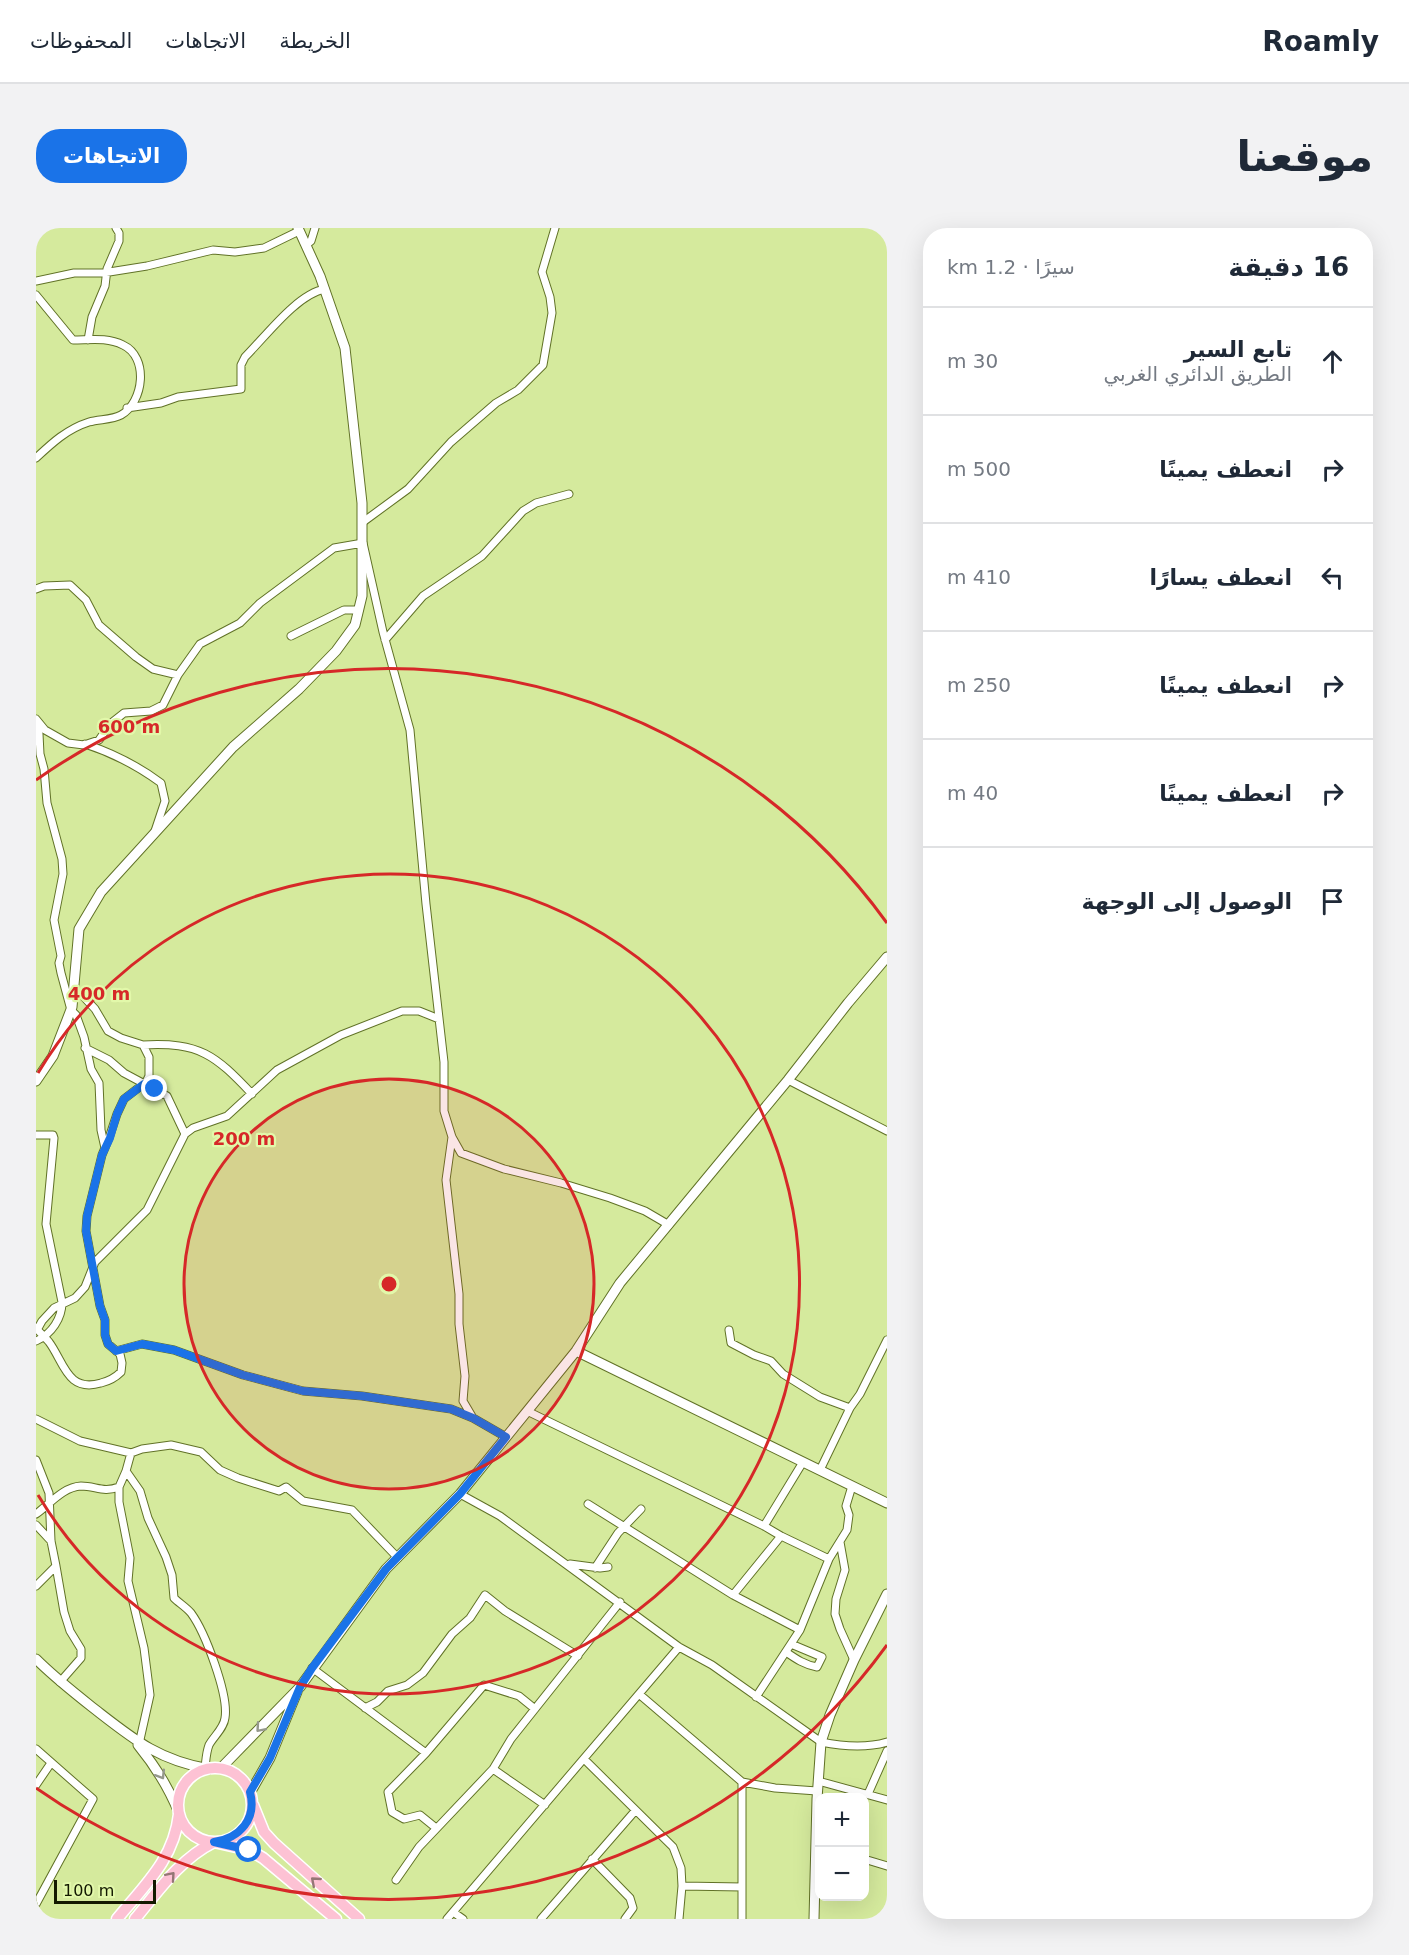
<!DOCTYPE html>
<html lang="ar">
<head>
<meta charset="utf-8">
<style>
	:root { --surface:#fff; --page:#f2f2f3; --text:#1f2937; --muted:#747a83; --line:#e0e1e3; --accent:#1a73e8 }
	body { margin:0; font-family:"DejaVu Sans",Vazirmatn,sans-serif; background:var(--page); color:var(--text); direction:rtl }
	.controls { position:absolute; right:18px; bottom:18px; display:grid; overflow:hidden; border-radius:12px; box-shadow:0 6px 24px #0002 }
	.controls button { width:54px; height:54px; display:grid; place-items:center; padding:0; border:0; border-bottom:2px solid var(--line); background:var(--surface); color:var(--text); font:30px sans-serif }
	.scale { position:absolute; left:18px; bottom:15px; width:102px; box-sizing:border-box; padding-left:6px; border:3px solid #131900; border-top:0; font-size:16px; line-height:21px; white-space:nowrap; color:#131900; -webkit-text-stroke:4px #e2f8aa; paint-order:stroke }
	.stop { position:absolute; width:18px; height:18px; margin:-14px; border:4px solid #1a73e8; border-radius:50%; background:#fff }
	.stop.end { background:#1a73e8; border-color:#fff; box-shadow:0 2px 6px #0008 }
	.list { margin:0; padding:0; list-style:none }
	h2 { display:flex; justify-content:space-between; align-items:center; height:78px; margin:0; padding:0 24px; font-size:26px }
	h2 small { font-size:20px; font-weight:400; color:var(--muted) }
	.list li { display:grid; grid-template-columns:39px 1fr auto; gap:18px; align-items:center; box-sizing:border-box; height:108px; padding:0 24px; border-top:2px solid var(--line) }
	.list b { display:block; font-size:22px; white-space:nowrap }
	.list p { margin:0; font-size:20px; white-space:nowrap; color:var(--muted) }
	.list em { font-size:20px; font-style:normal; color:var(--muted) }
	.icon { flex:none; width:33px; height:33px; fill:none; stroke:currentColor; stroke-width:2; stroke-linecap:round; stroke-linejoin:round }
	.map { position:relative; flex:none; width:851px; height:1691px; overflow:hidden; direction:ltr; border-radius:24px }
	header { display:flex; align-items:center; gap:36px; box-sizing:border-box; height:84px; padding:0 30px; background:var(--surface); border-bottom:2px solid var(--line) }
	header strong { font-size:28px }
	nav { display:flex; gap:33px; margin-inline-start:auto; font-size:21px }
	.intro { display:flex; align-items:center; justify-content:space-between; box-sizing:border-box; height:144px; padding:0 36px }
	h1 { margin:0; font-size:42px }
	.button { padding:15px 27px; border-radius:24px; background:var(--accent); color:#fff; font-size:21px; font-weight:700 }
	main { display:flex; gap:36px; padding:0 36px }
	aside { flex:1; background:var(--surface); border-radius:24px; box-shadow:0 6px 24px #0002 }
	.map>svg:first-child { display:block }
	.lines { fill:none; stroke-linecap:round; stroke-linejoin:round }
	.street-casing { stroke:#617227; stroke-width:9 }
	.secondary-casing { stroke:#617227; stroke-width:11 }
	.primary-casing { stroke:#fff; stroke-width:13 }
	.street { stroke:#fff; stroke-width:7 }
	.secondary { stroke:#fff; stroke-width:9 }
	.primary { stroke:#fdc2d4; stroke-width:10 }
	.oneway { stroke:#95988c }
	.oneway2 { stroke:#947675 }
	.route { stroke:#1a73e8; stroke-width:8 }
	.ring { fill:none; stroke:#d62828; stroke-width:3 }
	.centre { fill:#d62828; stroke:#e2f8aa; stroke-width:3 }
	.ring-label { font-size:18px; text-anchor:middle; font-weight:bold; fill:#d62828; stroke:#e2f8aa; stroke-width:4.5; stroke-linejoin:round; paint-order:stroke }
</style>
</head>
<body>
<header>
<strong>Roamly</strong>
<nav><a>الخريطة</a><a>الاتجاهات</a><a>المحفوظات</a></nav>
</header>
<div class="intro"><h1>موقعنا</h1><a class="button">الاتجاهات</a></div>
<main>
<aside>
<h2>16 دقيقة<small>سيرًا · 1.2 km</small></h2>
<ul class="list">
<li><svg class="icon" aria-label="ahead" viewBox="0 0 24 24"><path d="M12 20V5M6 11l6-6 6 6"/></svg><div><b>تابع السير</b><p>الطريق الدائري الغربي</p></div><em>30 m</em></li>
<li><svg class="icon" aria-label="right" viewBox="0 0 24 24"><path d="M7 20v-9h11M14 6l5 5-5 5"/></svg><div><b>انعطف يمينًا</b></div><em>500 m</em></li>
<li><svg class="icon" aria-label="left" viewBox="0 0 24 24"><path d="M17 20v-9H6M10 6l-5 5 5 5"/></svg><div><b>انعطف يسارًا</b></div><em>410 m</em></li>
<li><svg class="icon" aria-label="right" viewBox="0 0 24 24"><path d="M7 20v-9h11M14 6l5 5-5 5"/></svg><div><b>انعطف يمينًا</b></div><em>250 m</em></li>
<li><svg class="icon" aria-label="right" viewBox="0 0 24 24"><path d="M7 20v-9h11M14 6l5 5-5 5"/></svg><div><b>انعطف يمينًا</b></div><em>40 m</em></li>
<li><svg class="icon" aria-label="arrive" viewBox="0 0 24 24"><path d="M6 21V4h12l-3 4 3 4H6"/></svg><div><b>الوصول إلى الوجهة</b></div></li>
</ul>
</aside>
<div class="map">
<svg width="851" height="1691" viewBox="0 0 851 1691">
	<rect width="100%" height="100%" fill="#d5ea9d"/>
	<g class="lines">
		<g class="street-casing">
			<path id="street" d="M270,17L275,13L279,0
				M0,53L38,45H67L111,38L177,22L199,24L228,20L263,3
				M0,67L37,112C54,112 71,109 87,117C113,129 108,174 85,187C76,192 63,191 53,194C31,201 16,215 0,230
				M52,112L56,89L69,58L71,41L83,13V5L80,0
				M91,180L125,175L142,169L205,161V137L209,129C230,108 261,66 289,61
				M327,294L372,261L415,214L460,175L482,162L507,137L516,85L514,69L506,44L519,0
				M0,361L8,358L34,357L50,372L63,397L100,429L117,441L142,447
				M255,408L308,382H323
				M349,412L387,368L446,328L487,283L500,275L533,266
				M0,491L9,502L32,515L48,517L63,512L74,496L88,485L115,483L127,477L142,447L164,416L204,395L224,375L298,320L327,315L347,404L374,502L390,676L408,834V883L416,909L425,925L468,941L525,955L574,970L609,983L633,997
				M0,493L3,506L4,526L8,541L11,575L26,631L27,646L18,692L25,728L23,735L25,745L35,782L40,787L48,809L55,841L63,855L65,902L69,920
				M49,516C77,525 102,538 125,555L129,573L119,603
				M107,817C164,814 179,827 216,866
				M752,852L851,903
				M149,906L157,900L191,888L241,842L305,807L366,783H383L403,791
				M0,907H17L18,910L10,996L26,1074C26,1090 16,1106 0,1113
				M416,909L410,952L423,1066V1096L429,1148L427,1173L437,1190L470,1209
				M0,1100C4,1105 9,1109 13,1114C28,1134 31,1165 65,1155C73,1153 79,1150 85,1144L86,1135L84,1126L72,1116L69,1107V1092L64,1078L50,1003L51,988L66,927L73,910L81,886L88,871L110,854L113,848V829L107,817L85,810L72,803L59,781L46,767H37
				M1,1102L6,1093L18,1080L39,1070L49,1059L59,1034L111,982L149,906L131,868L88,845L73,832L49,820
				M693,1102L695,1115L718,1127L735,1133L747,1146L784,1169L814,1180L784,1242
				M80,1123L106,1116L138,1122L207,1147L267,1163L326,1168L415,1181L437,1190
				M814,1180L824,1166L851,1112
				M491,1183L728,1298
				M0,1191L44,1213L95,1225L106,1221L135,1217L165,1224L184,1242L202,1250L243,1263L250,1259L267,1273L316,1282L362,1330
				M95,1225L90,1243L104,1263L112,1290L130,1329L136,1347L138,1370C143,1375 150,1379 155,1385C169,1404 193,1467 189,1490C188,1500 178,1508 173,1517C170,1525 170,1532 169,1540
				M0,1232L13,1265L15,1313L20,1338L0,1358
				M90,1243L83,1259V1274L94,1330L92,1353L108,1420L114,1467L103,1516
				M424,1266L464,1288L643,1419L676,1437L785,1514C805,1518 831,1520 851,1514
				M552,1276L697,1367
				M0,1286C14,1276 27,1259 45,1258C60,1258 67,1265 83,1259
				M0,1297L15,1313
				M743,1307L793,1331L764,1402
				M804,1314L809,1342L800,1371L799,1386L804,1401L818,1432
				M793,1331L811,1302L813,1287L810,1278L816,1258
				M534,1336L564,1340L572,1339
				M20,1338L28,1384L34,1403L45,1421V1430L24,1454
				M559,1340L582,1305L605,1281
				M750,1424C760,1431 769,1437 781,1439L786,1429L755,1416
				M276,1440L390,1525L448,1457L483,1468L499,1481
				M603,1466L706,1554L739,1560L781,1563
				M720,1469L764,1402L697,1367L745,1308L728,1298L767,1234
				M329,1480L341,1474L352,1463L371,1457L387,1445L416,1406L434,1390L449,1367L469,1383L542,1428
				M0,1521L57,1571L0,1676
				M390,1525L352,1564L356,1584L368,1591L384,1587L400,1600
				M548,1531L637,1619L645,1640L646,1658L643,1691
				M457,1541L509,1577
				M782,1553L851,1572
				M706,1554V1691
				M0,1557L15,1535
				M832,1566L851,1523
				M556,1631L594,1670L597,1680L589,1691
				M828,1631L851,1638
				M360,1652L383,1619L457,1541L475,1511L584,1374
				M646,1658L706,1659
				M417,1684L427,1691
				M411,1691L643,1419
				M505,1691L599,1583"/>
		</g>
		<g class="secondary-casing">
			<path id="secondary" d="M0,853L17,828L36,779L43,701L65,664L197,519L263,461L300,423L319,397L326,368V275L309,120L284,48L262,0
				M540,1123L851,1275
				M0,1431C18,1449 37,1464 56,1479C96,1510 121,1532 173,1541
				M102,1517C120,1539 133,1560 143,1585
				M185,1540L264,1459L350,1341L424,1266L540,1123L584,1055L752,852L812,775L851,729
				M214,1565L234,1530L261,1464
				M778,1691L781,1571L785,1514L794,1487L818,1432L851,1366"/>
		</g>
		<g class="primary-casing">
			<path id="primary" d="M142 1577a37 37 0 1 1 74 0a37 37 0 1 1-74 0Z
				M217,1577L228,1604L238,1615L323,1691
				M81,1691C109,1657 138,1631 143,1586
				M99,1691C123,1662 144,1631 178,1614L213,1622L227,1630L300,1691"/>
		</g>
		<use href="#street" class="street"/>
		<use href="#secondary" class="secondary"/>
		<use href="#primary" class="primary"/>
	</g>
	<defs><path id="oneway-chevron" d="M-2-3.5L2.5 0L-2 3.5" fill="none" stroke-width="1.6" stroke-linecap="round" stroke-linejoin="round" transform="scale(1.5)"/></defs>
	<g class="oneway">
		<use href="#oneway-chevron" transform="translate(224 1500) rotate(131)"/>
		<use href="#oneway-chevron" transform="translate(125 1547) rotate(58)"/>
	</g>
	<g class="oneway2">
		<use href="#oneway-chevron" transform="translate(135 1648) rotate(-49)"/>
		<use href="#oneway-chevron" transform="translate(279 1653) rotate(-139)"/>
	</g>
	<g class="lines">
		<path class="route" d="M119,861L108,856L88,871L81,886L74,910L66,927L51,988L50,1003L64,1078L69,1092V1107L72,1116L80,1123L106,1116L138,1122L207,1147L267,1163L326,1168L415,1181L437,1190L470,1209L424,1266L350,1341L276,1440L264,1459L234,1530L214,1564C221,1591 204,1610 178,1614L213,1622"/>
	</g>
	<circle cx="353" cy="1056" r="205" fill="#d62828" fill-opacity=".12"/>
	<g class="ring">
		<circle cx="353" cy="1056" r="205"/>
		<path d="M2 845A410 410 0 1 1 2 1267"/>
		<path d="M851 1417A615 615 0 0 1 0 1560M0 552A615 615 0 0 1 851 695"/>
	</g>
	<circle cx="353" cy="1056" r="9" class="centre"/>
	<g class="ring-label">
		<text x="93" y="505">600 m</text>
		<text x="63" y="772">400 m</text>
		<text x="208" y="917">200 m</text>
	</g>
</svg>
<div class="controls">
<button>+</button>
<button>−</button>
</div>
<div class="scale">100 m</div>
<div class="stop" style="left:213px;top:1622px"></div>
<div class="stop end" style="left:119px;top:861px"></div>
</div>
</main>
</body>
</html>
